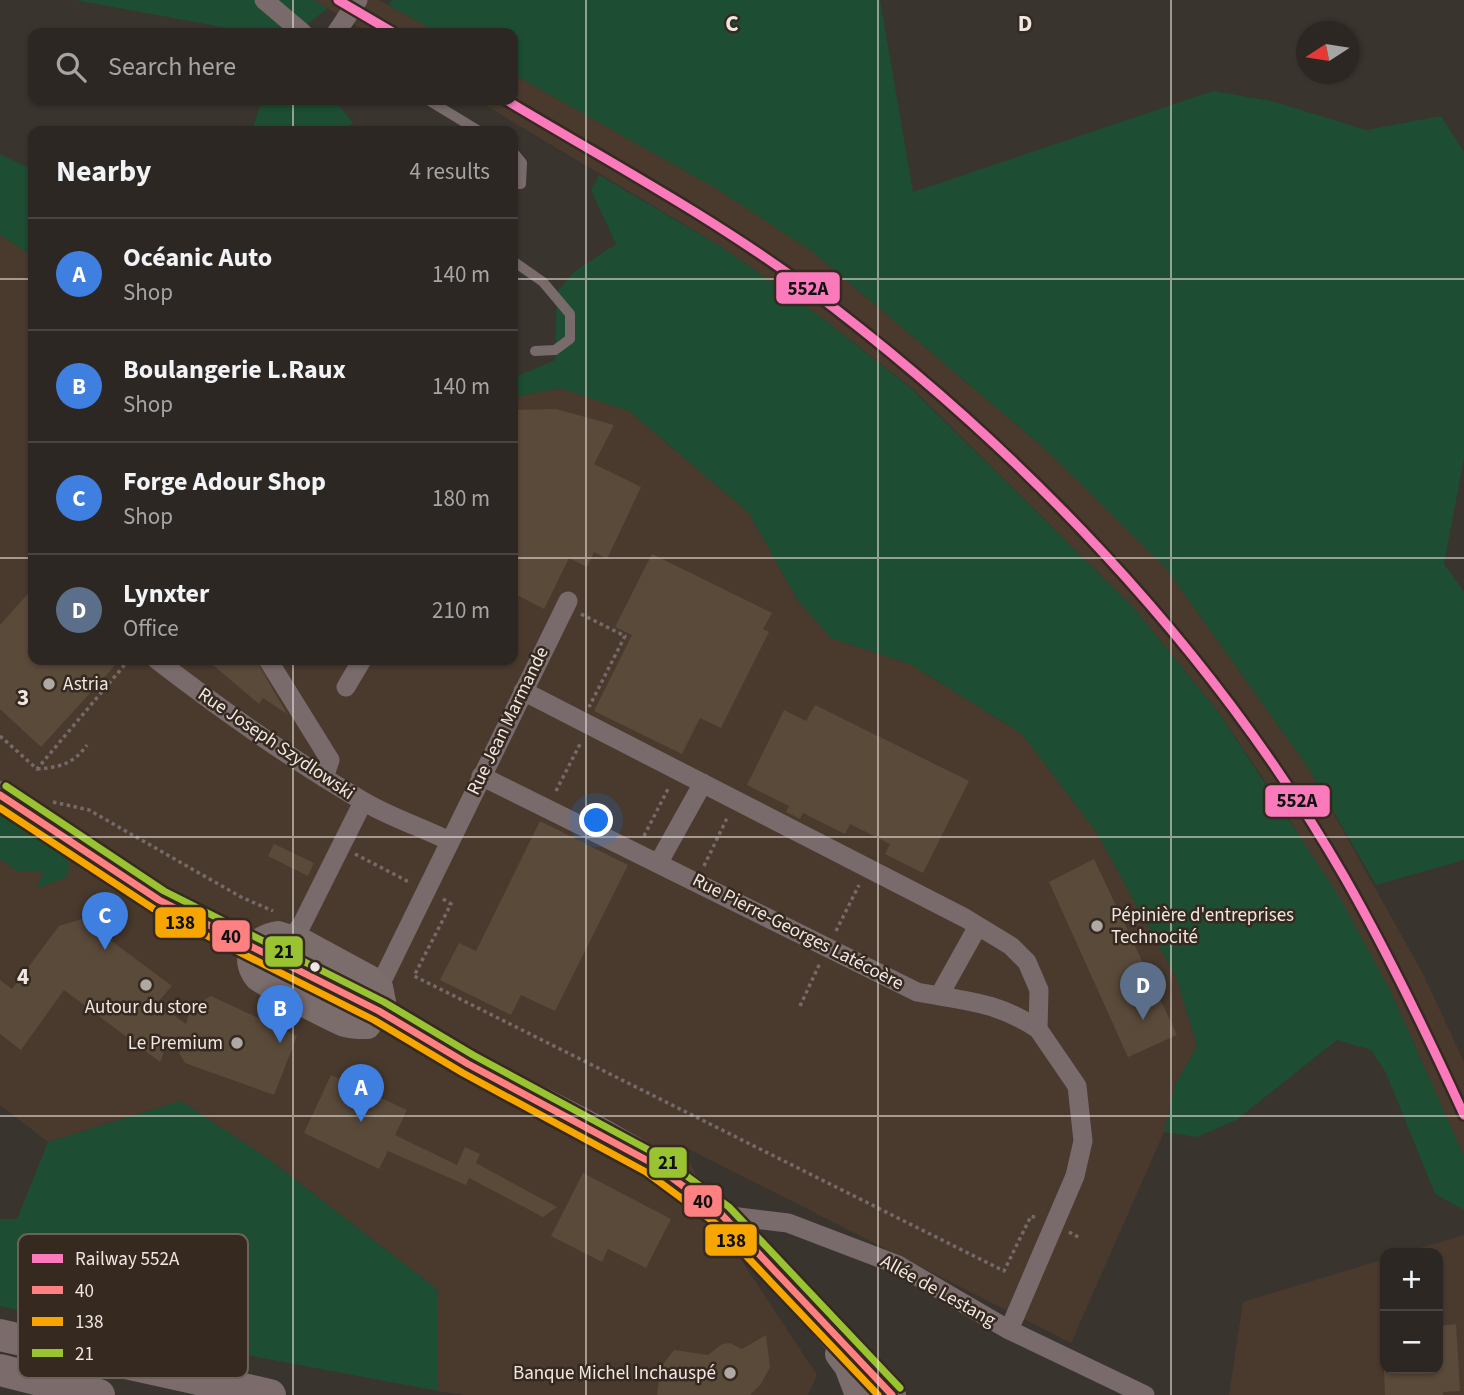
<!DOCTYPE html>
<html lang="en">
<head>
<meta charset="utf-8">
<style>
	:root { --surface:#2c2723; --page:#383330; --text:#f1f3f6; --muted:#a6a5a6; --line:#484441; --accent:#8bbbb9 }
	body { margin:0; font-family:"Source Sans 3",sans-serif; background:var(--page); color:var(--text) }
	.controls { position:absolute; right:21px; bottom:21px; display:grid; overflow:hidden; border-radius:14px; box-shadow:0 2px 5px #0004 }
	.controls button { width:63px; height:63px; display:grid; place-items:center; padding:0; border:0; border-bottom:2px solid var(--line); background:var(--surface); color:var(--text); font:35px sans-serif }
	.compass { position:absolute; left:1296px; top:21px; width:63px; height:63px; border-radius:50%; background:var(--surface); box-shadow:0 2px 5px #0004; rotate:258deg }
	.you { position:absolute; left:597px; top:821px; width:24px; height:24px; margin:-18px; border:5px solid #fff; border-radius:50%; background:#1a73e8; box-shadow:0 0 0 10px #1a73e833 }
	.badge { display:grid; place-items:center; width:46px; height:46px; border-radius:50%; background:var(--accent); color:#fff; font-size:23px; font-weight:700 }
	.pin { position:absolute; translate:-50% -58px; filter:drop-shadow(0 2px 4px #0008) }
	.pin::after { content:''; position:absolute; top:37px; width:24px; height:21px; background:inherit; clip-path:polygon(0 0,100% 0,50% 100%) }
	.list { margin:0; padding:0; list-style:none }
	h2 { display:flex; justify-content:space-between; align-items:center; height:91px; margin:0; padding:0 28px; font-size:30px }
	h2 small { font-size:23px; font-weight:400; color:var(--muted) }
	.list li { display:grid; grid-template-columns:46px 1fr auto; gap:21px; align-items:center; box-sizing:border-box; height:112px; padding:0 28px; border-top:2px solid var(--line) }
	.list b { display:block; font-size:26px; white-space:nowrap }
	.list p { margin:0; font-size:23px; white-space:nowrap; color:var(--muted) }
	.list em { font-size:23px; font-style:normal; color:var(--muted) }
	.icon { flex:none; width:38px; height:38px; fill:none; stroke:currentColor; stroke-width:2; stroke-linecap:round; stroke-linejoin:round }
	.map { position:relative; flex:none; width:1464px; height:1395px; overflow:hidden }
	.search { position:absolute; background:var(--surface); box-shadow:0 2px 5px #0004; left:28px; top:28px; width:490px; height:77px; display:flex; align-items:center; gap:18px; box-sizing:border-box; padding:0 24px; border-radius:14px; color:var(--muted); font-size:26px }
	.panel { position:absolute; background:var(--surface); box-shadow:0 2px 5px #0004; left:28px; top:126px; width:490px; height:539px; border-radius:14px }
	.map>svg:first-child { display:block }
	.built { fill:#4a3a2e }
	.green { fill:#1d4d32 }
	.building { fill:#5a4a3a }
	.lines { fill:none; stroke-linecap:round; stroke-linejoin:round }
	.path { stroke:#746a68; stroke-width:3.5; stroke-dasharray:3.5 3.5; stroke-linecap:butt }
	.lane { stroke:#796b6b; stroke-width:10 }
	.street { stroke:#796b6b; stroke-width:19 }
	.secondary { stroke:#7b6d6c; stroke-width:28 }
	.primary { stroke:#7b6b6a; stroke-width:32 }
	.bus-1-casing { stroke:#352920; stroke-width:12 }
	.bus-2-casing { stroke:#352920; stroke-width:12 }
	.bus-3-casing { stroke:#352920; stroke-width:12 }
	.bus-1 { stroke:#ff8080; stroke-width:7 }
	.bus-2 { stroke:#f7a600; stroke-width:7 }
	.bus-3 { stroke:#9ac331; stroke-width:7 }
	.rail-1-casing { stroke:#352920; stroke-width:14 }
	.rail-1 { stroke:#fa7abc; stroke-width:9 }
	.grid { fill:none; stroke:#f0e7e2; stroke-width:2; stroke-opacity:0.55 }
	.poi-dot { fill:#b0a8a3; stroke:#352920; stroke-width:2.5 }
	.bus-dot { fill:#f0e7e2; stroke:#352920; stroke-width:2.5 }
	.labels { text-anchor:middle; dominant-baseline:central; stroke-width:5; stroke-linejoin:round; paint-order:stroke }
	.poi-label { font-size:19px; fill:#f0e7e2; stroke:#352920; text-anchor:start }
	.street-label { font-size:19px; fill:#f0e7e2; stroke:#352920 }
	.key { fill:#352920; stroke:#6d625a; stroke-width:2 }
	.key-label { font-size:19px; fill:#f0e7e2 }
	.grid-label { font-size:23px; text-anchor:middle; font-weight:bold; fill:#f0e7e2; stroke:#352920; stroke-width:5; stroke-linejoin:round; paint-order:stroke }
	.line-badge { stroke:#352920; stroke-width:2.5 }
	.pale-badge-label { font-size:19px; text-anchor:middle; font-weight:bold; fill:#111 }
</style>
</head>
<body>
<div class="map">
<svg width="1464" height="1395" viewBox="0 0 1464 1395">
	<rect width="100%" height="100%" fill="#3a342f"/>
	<path class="built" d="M313,0H379L439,33H369Z
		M513,74L717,189L813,252L1044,448L1165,567L1307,766L1423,974L1464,1062V1156L1389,988L1280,803L1219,713L1133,607L914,390L817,314L720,246L477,100H513Z
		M0,235L33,256V660H513V397L560,388L629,411L749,513L798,601L831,638L910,664L1022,734L1097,833L1177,979L1197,1046L1175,1085L1164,1132L1071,1343L683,1146L718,1225L817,1375L808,1395H465L438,1391V1290L270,1160L181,1101L48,1142L0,1105Z
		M1464,1235V1395H1229L1243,1302L1385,1259V1369H1438V1253H1403Z"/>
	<path class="green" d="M75,0H313L328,8L296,33H255Z
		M392,0H880L913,192L1213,91L1272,101L1366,130L1441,116L1464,152V458L1444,564L1464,592V860L1376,885L1307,766L1165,567L1044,448L813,252L717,189L513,74V33H439L388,5Z
		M262,100H335L353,123L344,131H252Z
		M0,154L33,170V256L0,235Z
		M599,175L720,246L817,314L913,390L1133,607L1219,713L1340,898L1389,988L1464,1156V1210L1435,1194L1386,1073L1371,1050L1337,1040L1236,1120L1197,1137L1164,1132L1175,1085L1197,1046L1177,979L1097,833L1022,734L910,664L831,638L798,601L749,513L629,411L560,388L513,397V378L555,360L557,292L574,272L616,244L591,190Z
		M0,810L68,858L69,871L65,878L37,888L43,872L17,871L0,859Z
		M181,1101L270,1160L438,1290V1391L71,1322L0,1306V1219H17L48,1142Z"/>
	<path class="building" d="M556,409L614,425L594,464L641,487L607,559L594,552L587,567L569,558L544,609L513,593V410Z
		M652,554L772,613L763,629L769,632L721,728L700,718L682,754L594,711L632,635L615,627Z
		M33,588V660H120L41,747L0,709V625Z
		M207,660H256L287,714L263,698L259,704Z
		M815,705L969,781L923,873L885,854L890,844L850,824L845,834L803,813L800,819L786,812L789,806L747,785L784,710L806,721Z
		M540,821L628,865L555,1011L521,995L511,1015L440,980L459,943L476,951Z
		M274,844L314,863L308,876L268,856Z
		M1094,859L1177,1035L1128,1057L1049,882Z
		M82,919L172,986L157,1003L186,1024L191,1008L211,996L297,1036L274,1095L185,1063L170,1037L160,1062L64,990L21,1050L0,1034V980L12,989L59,926Z
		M331,1075L407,1110L395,1135L457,1165L465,1147L480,1154L476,1163L557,1207L543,1217L469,1178L466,1185L388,1151L379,1169L304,1133Z
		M583,1173L671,1219L646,1268L608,1249L602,1262L551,1236Z
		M1456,1324L1460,1391L1443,1392V1395H1385L1384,1369H1438V1326Z
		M766,1335L770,1367L761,1384L750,1395H657L661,1367L674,1350L708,1355L722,1344L730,1343L742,1349Z"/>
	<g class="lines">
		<path class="path" d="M581,614L625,636L589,707
			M0,736L37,769L127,662L134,660
			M37,769C61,767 73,764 87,745
			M556,791L581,742
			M53,802L89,810L241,897L273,911
			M644,836L669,787
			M355,854L411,883
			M704,866L728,816
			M443,899L451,904L414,976L1004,1271L1031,1216L1037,1218
			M836,931L859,885
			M800,1006L820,963
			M1069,1232L1080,1238"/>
		<path class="lane" d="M428,100L479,131
			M513,152L522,163L521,184H513
			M513,261L543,282L570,314V339L555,350L535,351
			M256,951L375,1008"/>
		<path class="street" d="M264,0L303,33
			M336,33L358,0
			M157,660C223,711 289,758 361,800C389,817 421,827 449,841
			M268,660L330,760L324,778
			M346,687L362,660
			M523,691L965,918L1011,946L1027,962L1039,990L1038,1029L1077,1086L1083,1141L1075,1176L1009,1330
			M481,776L917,992C964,1001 996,1001 1038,1029
			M659,862L703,783
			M291,937L301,926L363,802
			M379,987L568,601
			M939,996L978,926
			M722,1215L788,1223L898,1265L1009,1330L1145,1395"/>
		<path class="secondary" d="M0,795L116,874L252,949
			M278,935L303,943L373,981L379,987L382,1002L367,1025C360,1025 352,1025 345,1023C336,1020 263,982 258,977C242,957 256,938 278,935Z
			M379,1011C409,1029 439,1048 470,1065C543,1103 622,1137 688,1187C766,1247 819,1331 892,1395
			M839,1354L848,1366L859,1395"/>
		<path class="primary" d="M0,1335L270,1395
			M0,1370L99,1395"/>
		<g class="bus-1-casing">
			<path id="bus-1" d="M0,795L159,900L379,1011L468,1064L652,1163L722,1215L892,1395"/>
		</g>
		<g class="bus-2-casing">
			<path id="bus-2" d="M0,808L154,909L374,1020L463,1073L646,1172L715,1223L878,1395"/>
		</g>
		<g class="bus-3-casing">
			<path id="bus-3" d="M6,786L164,891L384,1002L473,1055L658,1155L729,1207L900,1388"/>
		</g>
		<use href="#bus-1" class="bus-1"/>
		<use href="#bus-2" class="bus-2"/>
		<use href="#bus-3" class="bus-3"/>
		<g class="rail-1-casing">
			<path id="rail-1" d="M338,0L394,33
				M506,100C606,160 710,216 804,285C1018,445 1211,645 1345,878C1389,955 1427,1034 1464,1115"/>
		</g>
		<use href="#rail-1" class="rail-1"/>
	</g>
	<path class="grid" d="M293,0V33M586,0V1395M878,0V1395M1171,0V1395M293,100V131M0,279H33M513,279H1464M0,558H33M513,558H1464M293,660V1395M0,837H1464M0,1116H1464"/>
	<g class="poi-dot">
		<circle cx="49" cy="684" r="7"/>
		<circle cx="1097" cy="926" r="7"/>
		<circle cx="146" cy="985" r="7"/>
		<circle cx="237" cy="1043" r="7"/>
		<circle cx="730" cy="1373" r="7"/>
	</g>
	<circle class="bus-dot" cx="315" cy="967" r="6"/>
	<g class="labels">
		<g class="poi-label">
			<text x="63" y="684">Astria</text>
			<text x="1111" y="915">Pépinière d'entreprises<tspan x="1111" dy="22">Technocité</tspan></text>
			<text x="146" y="1007" text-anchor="middle">Autour du store</text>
			<text x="223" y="1043" text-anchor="end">Le Premium</text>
			<text x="716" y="1373" text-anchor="end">Banque Michel Inchauspé</text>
		</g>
		<g class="street-label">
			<text transform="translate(508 721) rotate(-64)">Rue Jean Marmande</text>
			<text transform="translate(276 744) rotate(34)">Rue Joseph Szydlowski</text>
			<text transform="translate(798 932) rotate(27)">Rue Pierre-Georges Latécoère</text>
			<text transform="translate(938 1291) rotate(29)">Allée de Lestang</text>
		</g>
	</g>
	<rect x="18" y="1234" width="230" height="144" rx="10" class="key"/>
	<rect x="32" y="1254" width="31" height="9" fill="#fa7abc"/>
	<rect x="32" y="1286" width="31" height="8" fill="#ff8080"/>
	<rect x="32" y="1317" width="31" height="9" fill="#f7a600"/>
	<rect x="32" y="1349" width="31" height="8" fill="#9ac331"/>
	<g class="key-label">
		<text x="75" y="1265">Railway 552A</text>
		<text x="75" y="1297">40</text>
		<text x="75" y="1328">138</text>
		<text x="75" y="1360">21</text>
	</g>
	<g class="grid-label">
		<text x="732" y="31">C</text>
		<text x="1025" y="31">D</text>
		<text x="23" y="705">3</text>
		<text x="23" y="984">4</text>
	</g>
	<g class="line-badge">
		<rect x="775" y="271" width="66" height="34" rx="7" fill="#fa7abc"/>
		<rect x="1264" y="784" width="67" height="34" rx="7" fill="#fa7abc"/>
		<rect x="154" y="906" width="53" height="33" rx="7" fill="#f7a600"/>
		<rect x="211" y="919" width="40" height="34" rx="7" fill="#ff8080"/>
		<rect x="264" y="935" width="40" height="33" rx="7" fill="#9ac331"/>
		<rect x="648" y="1146" width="40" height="33" rx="7" fill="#9ac331"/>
		<rect x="683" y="1184" width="40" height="34" rx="7" fill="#ff8080"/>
		<rect x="704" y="1223" width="54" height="34" rx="7" fill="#f7a600"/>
	</g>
	<g class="pale-badge-label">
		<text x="808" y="295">552A</text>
		<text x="1297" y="807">552A</text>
		<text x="180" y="929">138</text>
		<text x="231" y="943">40</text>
		<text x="284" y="958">21</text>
		<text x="668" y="1169">21</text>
		<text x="703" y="1208">40</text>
		<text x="731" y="1247">138</text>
	</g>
</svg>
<div class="controls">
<button>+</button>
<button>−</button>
</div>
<svg class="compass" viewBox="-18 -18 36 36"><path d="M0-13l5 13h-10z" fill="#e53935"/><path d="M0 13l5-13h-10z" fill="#a6a5a6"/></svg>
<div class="you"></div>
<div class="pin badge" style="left:361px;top:1122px;background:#3f7fe0">A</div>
<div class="pin badge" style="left:280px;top:1043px;background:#3f7fe0">B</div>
<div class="pin badge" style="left:105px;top:950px;background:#3f7fe0">C</div>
<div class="pin badge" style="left:1143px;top:1020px;background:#5c6f8a">D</div>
<div class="search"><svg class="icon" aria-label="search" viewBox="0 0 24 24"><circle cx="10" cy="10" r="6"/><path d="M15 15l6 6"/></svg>Search here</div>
<section class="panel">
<h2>Nearby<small>4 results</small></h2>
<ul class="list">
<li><span class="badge" style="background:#3f7fe0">A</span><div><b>Océanic Auto</b><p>Shop</p></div><em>140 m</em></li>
<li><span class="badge" style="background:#3f7fe0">B</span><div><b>Boulangerie L.Raux</b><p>Shop</p></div><em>140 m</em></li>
<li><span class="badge" style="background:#3f7fe0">C</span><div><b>Forge Adour Shop</b><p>Shop</p></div><em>180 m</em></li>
<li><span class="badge" style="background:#5c6f8a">D</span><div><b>Lynxter</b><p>Office</p></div><em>210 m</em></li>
</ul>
</section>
</div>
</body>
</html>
